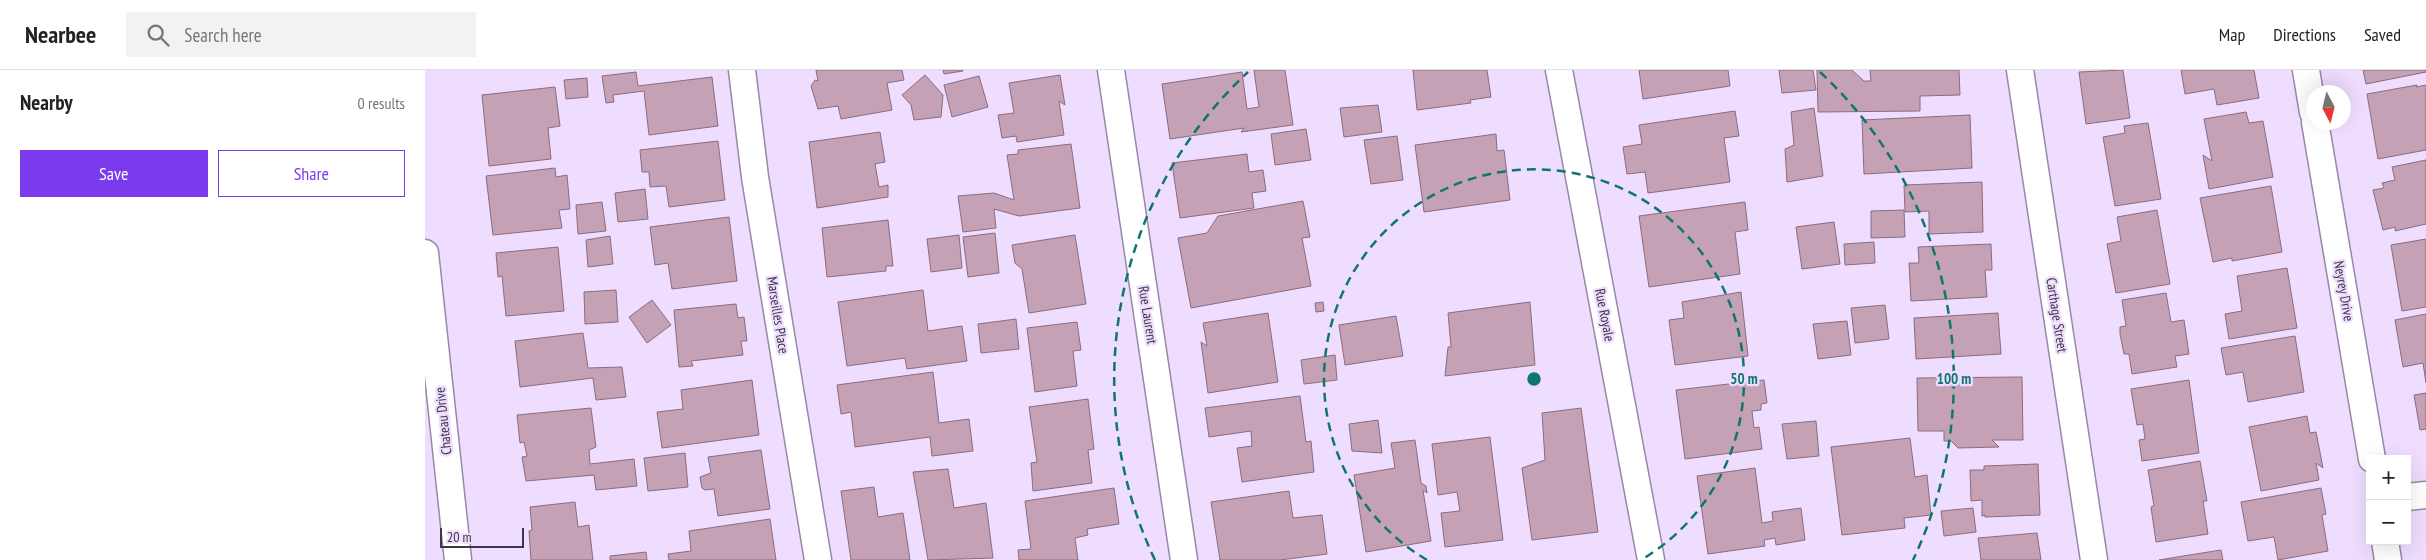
<!DOCTYPE html>
<html lang="en">
<head>
<meta charset="utf-8">
<style>
	:root { --surface:#fff; --page:#f2f2f2; --text:#222; --muted:#767676; --line:#e0e0e0; --accent:#7c3aed }
	body { margin:0; font-family:"PT Sans Narrow",sans-serif; background:var(--page); color:var(--text) }
	.controls { position:absolute; right:15px; bottom:15px; display:grid; overflow:hidden; border-radius:0px; box-shadow:0 5px 20px #0002 }
	.controls button { width:45px; height:45px; display:grid; place-items:center; padding:0; border:0; border-bottom:1px solid var(--line); background:var(--surface); color:var(--text); font:25px sans-serif }
	.compass { position:absolute; left:1881px; top:15px; width:45px; height:45px; border-radius:50%; background:var(--surface); box-shadow:0 5px 20px #0002; rotate:173deg }
	.scale { position:absolute; left:15px; bottom:12px; width:84px; box-sizing:border-box; padding-left:5px; border:2px solid #3d3644; border-top:0; font-size:14px; line-height:18px; white-space:nowrap; color:#3d3644; -webkit-text-stroke:4px #edf; paint-order:stroke }
	.list { margin:0; padding:0; list-style:none }
	h2 { display:flex; justify-content:space-between; align-items:center; height:65px; margin:0; padding:0 20px; font-size:21px }
	h2 small { font-size:16px; font-weight:400; color:var(--muted) }
	.actions { display:flex; gap:10px; padding:15px 20px }
	.actions a { flex:1; padding:11px 0; border:1px solid var(--accent); border-radius:0px; text-align:center; font-size:18px; color:var(--accent) }
	.actions .main { background:var(--accent); color:#fff }
	.icon { flex:none; width:28px; height:28px; fill:none; stroke:currentColor; stroke-width:2; stroke-linecap:round; stroke-linejoin:round }
	.map { position:relative; flex:none; width:2001px; height:490px; overflow:hidden }
	header { display:flex; align-items:center; gap:30px; box-sizing:border-box; height:70px; padding:0 25px; background:var(--surface); border-bottom:1px solid var(--line) }
	header strong { font-size:24px }
	nav { display:flex; gap:28px; margin-inline-start:auto; font-size:18px }
	.search { width:350px; height:45px; background:var(--page); display:flex; align-items:center; gap:12px; box-sizing:border-box; padding:0 18px; border-radius:0px; color:var(--muted); font-size:19px }
	main { display:flex }
	aside { flex:1; background:var(--surface) }
	.map>svg:first-child { display:block }
	.building { fill:#c5a1b6; stroke:#8c6b7e }
	.lines { fill:none; stroke-linecap:round; stroke-linejoin:round }
	.street-casing { stroke:#9888a7; stroke-width:29 }
	.street { stroke:#fff; stroke-width:26 }
	.ring { fill:none; stroke:#0f766e; stroke-width:2.5; stroke-dasharray:9 6 }
	.labels { text-anchor:middle; dominant-baseline:central; stroke-width:4.5; stroke-linejoin:round; paint-order:stroke }
	.street-label { font-size:14px; fill:#3d3644; stroke:#edf }
	.centre { fill:#0f766e; stroke:#edf; stroke-width:2.5 }
	.ring-label { font-size:15px; text-anchor:middle; font-weight:bold; fill:#0f766e; stroke:#edf; stroke-width:4.5; stroke-linejoin:round; paint-order:stroke }
</style>
</head>
<body>
<header>
<strong>Nearbee</strong>
<div class="search"><svg class="icon" aria-label="search" viewBox="0 0 24 24"><circle cx="10" cy="10" r="6"/><path d="M15 15l6 6"/></svg>Search here</div>
<nav><a>Map</a><a>Directions</a><a>Saved</a></nav>
</header>
<main>
<aside>
<h2>Nearby<small>0 results</small></h2>
<ul class="list">
</ul>
<div class="actions"><a class="main">Save</a><a>Share</a></div>
</aside>
<div class="map">
<svg width="2001" height="490" viewBox="0 0 2001 490">
	<rect width="100%" height="100%" fill="#edf"/>
	<path class="building" d="M391,0H477L479,10L462,13L467,40L416,49L413,36L393,39L386,16L390,10L393,11Z
		M518,0H538V1L519,4Z
		M829,0H860L868,55L816,62L819,58L745,69L737,14L817,2L822,39L834,37Z
		M988,0H1062L1066,27L1045,30L1046,33L992,40Z
		M1214,0H1303L1305,16L1218,29Z
		M1354,0H1388L1391,20L1357,23Z
		M1392,0H1427L1439,11H1446L1445,0H1534L1535,25L1495,26V41L1393,42Z
		M1698,0L1705,48L1661,54L1654,2Z
		M1756,0H1829L1834,28L1792,35L1789,19L1760,24Z
		M1938,0H2001V2L1941,14Z
		M211,2L213,16L287,7L293,56L224,65L219,21L188,25L189,32L181,33L177,6Z
		M500,5L518,25L516,47L489,50L486,35L477,25Z
		M635,5L640,35L634,31L639,65L592,72L591,66L577,68L573,45L589,43L584,13Z
		M554,6L563,37L527,47L519,15Z
		M162,8L163,27L141,29L139,10Z
		M1992,15L1991,17L2001,15V80L1953,89L1942,24Z
		M130,17L135,56L123,58L126,89L64,96L57,25Z
		M953,35L957,62L919,67L915,38Z
		M1389,38L1398,106L1362,112L1360,79L1369,75L1366,42Z
		M1310,41L1314,66L1299,68L1305,112L1223,123L1220,102L1202,104L1198,77L1217,74L1214,55Z
		M1821,42L1824,53L1838,51L1848,107L1784,119L1778,85L1787,91L1779,49Z
		M1545,45L1547,98L1439,104L1437,50Z
		M1723,53L1736,129L1690,136L1678,67L1700,63L1699,56Z
		M881,59L886,90L850,95L846,64Z
		M455,62L460,92L450,94L454,117L463,115V127L392,138L384,72Z
		M1071,64L1072,81L1079,80L1085,130L999,142L990,75Z
		M972,66L978,110L946,114L939,70Z
		M293,71L300,130L244,137L241,116L225,117L224,102H217L215,80Z
		M646,74L655,138L594,146L569,139L571,158L538,162L533,126L569,123L589,130L582,85L593,84V80Z
		M822,84L824,102L838,100L841,121L827,123L829,138L755,148L747,93Z
		M2001,90V154L1970,161V157L1958,160L1948,120L1959,118L1957,113L1970,110L1967,97Z
		M130,98L131,107L142,105L145,139L134,140L137,158L68,165L61,106Z
		M1557,112L1558,162L1504,164V141L1480,142L1479,115Z
		M1846,116L1857,182L1807,191V188L1788,192L1775,128Z
		M220,119L223,149L193,152L190,123Z
		M878,131L885,167L877,168L886,216L766,238L753,168L782,163L793,146Z
		M177,132L181,161L153,164L151,135Z
		M1320,132L1323,160L1310,162L1315,204L1224,217L1214,146Z
		M1479,140L1480,167L1446,168V141Z
		M1732,140L1745,214L1691,223L1682,174L1696,171L1692,147Z
		M304,147L312,211L247,219L243,193L230,195L225,157Z
		M463,150L468,196H461V201L402,207L397,158Z
		M1409,152L1415,194L1377,199L1371,157Z
		M570,163L574,203L543,207L538,167Z
		M534,165L537,198L506,202L502,169Z
		M650,165L661,234L604,243L597,199L590,193L587,175Z
		M185,166L188,194L163,197L161,170Z
		M2001,169V237L1977,241L1966,175Z
		M1449,172L1450,193L1420,195L1419,174Z
		M1566,174L1567,200H1560L1562,227L1486,231L1484,193H1494L1493,177Z
		M133,177L139,241L81,246L77,206L73,207L71,183Z
		M1862,198L1872,258L1804,269L1800,244L1817,241L1812,206Z
		M191,220L193,252L160,254L159,222Z
		M498,220L503,261L537,256L542,291L482,299L480,288L422,296L413,232Z
		M1316,222L1323,286L1250,295L1244,250L1259,248L1257,232Z
		M1741,223L1746,252L1759,250L1764,284L1750,286L1752,297L1707,304L1704,284H1699L1695,264V257L1701,256L1697,230Z
		M227,230L246,255L222,273L204,247Z
		M898,232L899,241L891,242L890,233Z
		M1105,232L1110,295L1020,306L1023,277H1026L1023,243Z
		M311,234L313,248L319,247L322,271H316L318,285L266,291L268,296L254,297L249,240Z
		M1460,235L1464,269L1430,273L1426,238Z
		M843,243L853,312L783,323L776,272L782,276L778,253Z
		M1573,243L1576,284L1491,289L1489,248Z
		M2001,244V313L1998,293L1978,297L1970,250Z
		M971,246L978,286L920,295L914,255Z
		M591,249L594,279L556,283L553,254Z
		M1422,251L1426,285L1393,289L1388,254Z
		M652,252L656,280L648,281L652,316L610,322L602,258Z
		M158,263L163,298L197,297L201,327L171,330L168,308L95,317L90,271Z
		M1870,266L1879,322L1823,332L1818,302L1801,305L1796,278Z
		M910,285L912,310L879,314L876,290Z
		M508,302L514,353L544,349L548,381L507,386L505,367L430,377L426,342L416,344L412,315Z
		M1597,307L1598,370H1567L1574,377L1533,378L1526,371H1519V361H1493L1492,308Z
		M327,310L334,365L237,378L232,342L258,339L256,320Z
		M1339,310L1342,333L1336,334V340L1327,341L1329,358L1334,357L1337,379L1260,389L1251,320Z
		M1764,310L1774,383L1717,391L1714,370L1720,369L1718,354L1712,355L1706,319Z
		M2001,323V359L1995,360L1989,325Z
		M875,326L881,372L886,371L889,402L817,412L812,378L827,376L826,361L784,367L780,338Z
		M663,329L669,379L663,380L667,413L608,421L606,393L612,392L604,337Z
		M166,338L171,377L164,380L165,394L209,389L212,416L171,420L169,405L101,411L97,387L102,386L99,372L95,373L92,345Z
		M1156,338L1173,462L1107,470L1097,398L1120,390L1117,343Z
		M1882,346L1885,363L1891,362L1898,398L1891,393L1894,410L1836,421L1824,357Z
		M953,350L957,383L927,381L924,354Z
		M1391,351L1394,386L1362,389L1357,354Z
		M1065,367L1078,470L1020,477L1016,443L1035,441L1032,422L1013,425L1007,374Z
		M1485,368L1490,407L1502,405L1506,445L1479,448L1480,458L1417,465L1406,377Z
		M990,370L996,413L1001,416L1002,423L998,420L1006,471L941,482L929,405L970,398L966,373Z
		M336,380L345,439L293,446L289,419L280,420L277,418L275,407L286,403L283,387Z
		M260,383L263,417L223,421L219,388Z
		M1775,391L1782,431H1778L1783,464L1731,472L1726,437L1729,436L1723,400Z
		M1613,394L1615,445L1560,447V445L1557,446V430L1546,431L1545,400H1559V396Z
		M1330,398L1337,453L1348,451L1347,442L1376,438L1380,470L1351,475L1350,468L1339,470L1340,476L1283,484L1272,406Z
		M523,399L529,438L561,433L568,488L503,490L488,402Z
		M449,417L453,447L478,443L485,490H426L416,421Z
		M689,418L694,454L662,459L663,465L650,468L653,490H594L593,480L606,479L600,431Z
		M1896,418L1901,444L1897,445L1903,481L1853,490L1849,467L1823,471L1816,432Z
		M864,421L868,448L897,445L902,484L855,490H795L786,432Z
		M150,432L153,457L164,455L168,490H106L104,461L107,460L105,437Z
		M1548,438L1551,462L1519,466L1516,441Z
		M345,449L351,490H244L243,484L266,481L264,461Z
		M1612,463L1616,490H1556L1553,468Z
		M1796,480L1798,490H1734L1758,486Z
		M221,482L222,490H185V486Z"/>
	<g class="lines">
		<g class="street-casing">
			<path id="street" d="M317,0L330,107L393,490
				M686,0L759,490
				M1134,0L1226,490
				M1595,0L1669,490
				M1881,0L1888,42
				M1890,52L1947,389
				M0,183L33,490
				M1982,427L2001,425
				M1960,471L1963,490"/>
		</g>
		<use href="#street" class="street"/>
	</g>
	<g class="ring">
		<path d="M1002 490A210 210 0 1 1 1216 490"/>
		<path d="M730 490A420 420 0 0 1 823 2M1395 2A420 420 0 0 1 1488 490"/>
	</g>
	<g class="labels">
		<g class="street-label">
			<text transform="translate(1919 221) rotate(80)">Neyrey Drive</text>
			<text transform="translate(353 245) rotate(81)">Marseilles Place</text>
			<text transform="translate(723 245) rotate(81)">Rue Laurent</text>
			<text transform="translate(1180 245) rotate(79)">Rue Royale</text>
			<text transform="translate(1632 245) rotate(81)">Carthage Street</text>
			<text transform="translate(18 351) rotate(-96)">Chateau Drive</text>
		</g>
	</g>
	<circle cx="1109" cy="309" r="8" class="centre"/>
	<g class="ring-label">
		<text x="1319" y="314">50 m</text>
		<text x="1529" y="314">100 m</text>
	</g>
</svg>
<div class="controls">
<button>+</button>
<button>−</button>
</div>
<svg class="compass" viewBox="-18 -18 36 36"><path d="M0-13l5 13h-10z" fill="#e53935"/><path d="M0 13l5-13h-10z" fill="#767676"/></svg>
<div class="scale">20 m</div>
</div>
</main>
</body>
</html>
